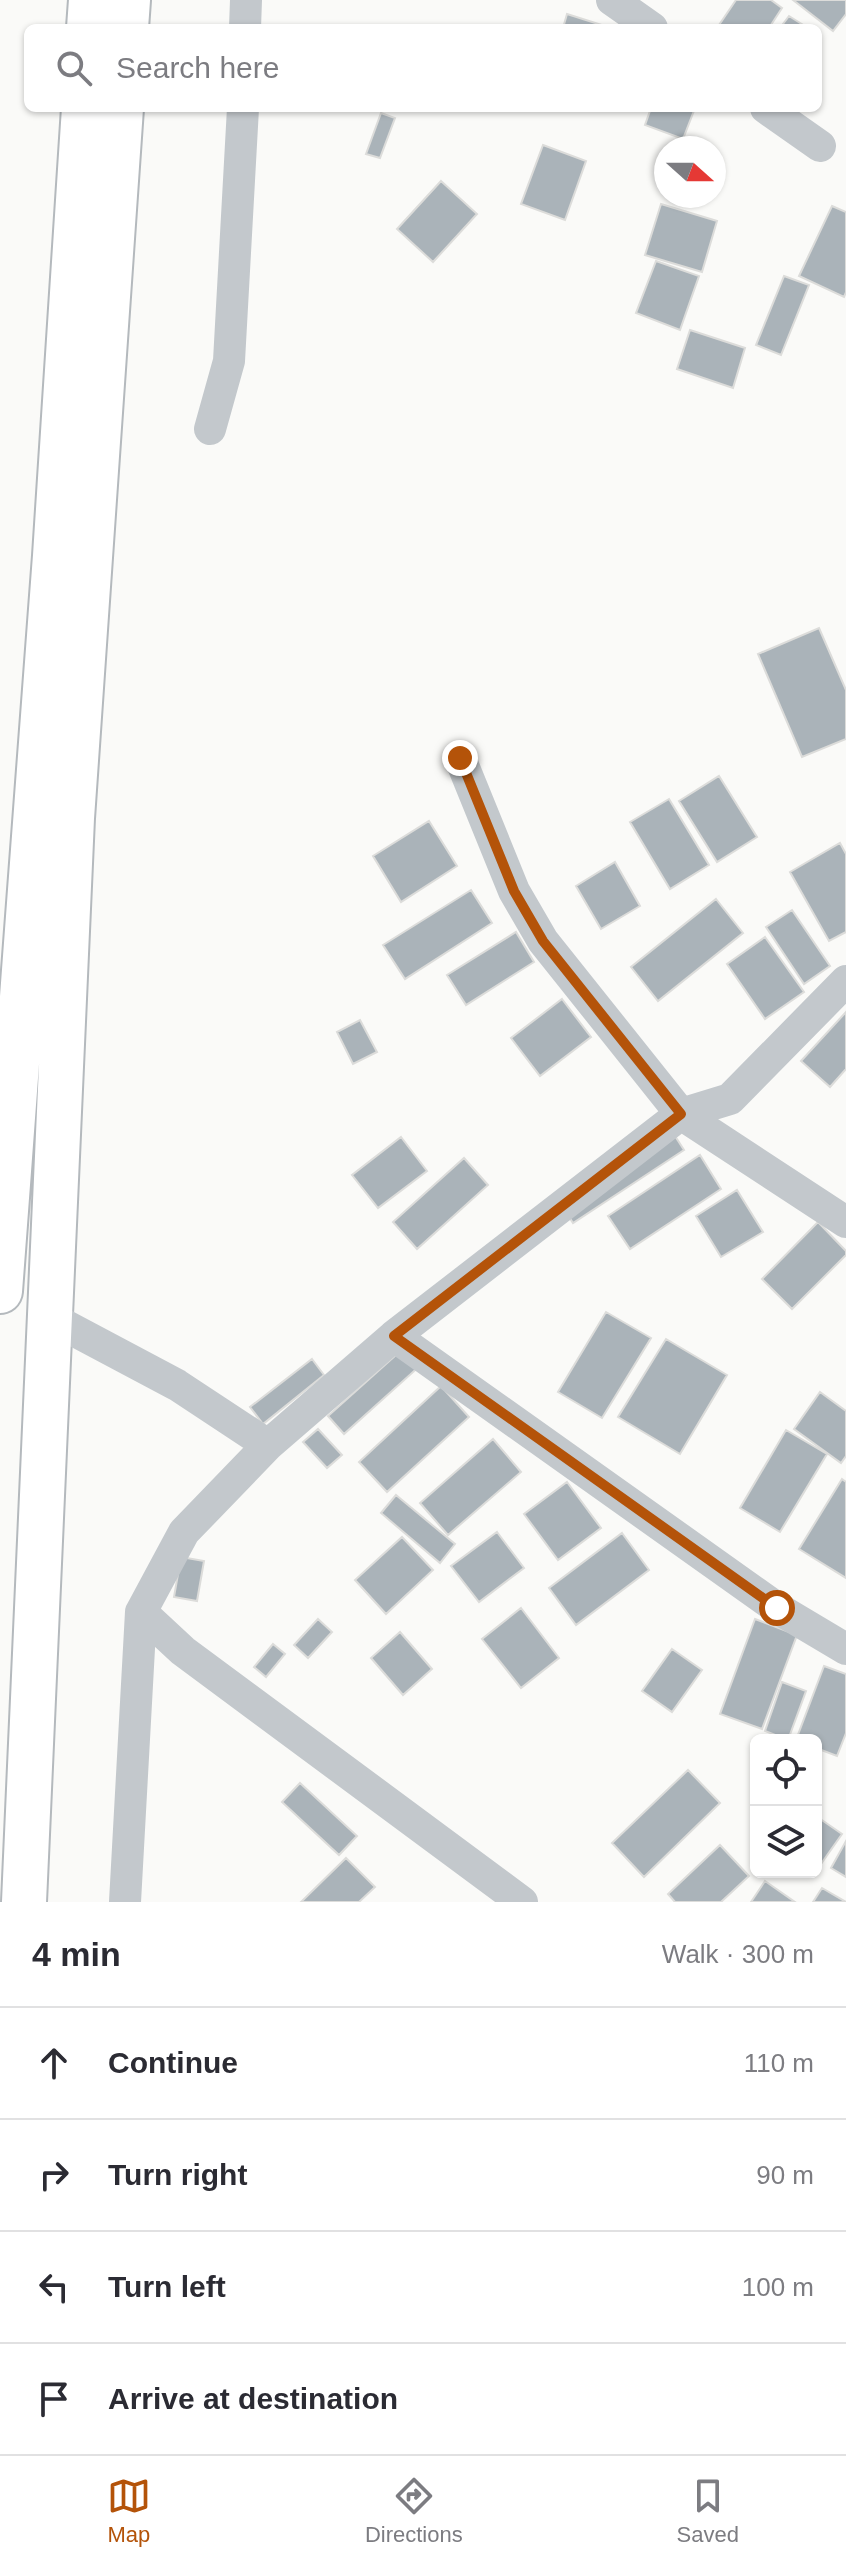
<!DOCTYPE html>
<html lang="en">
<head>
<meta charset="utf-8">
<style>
	:root { --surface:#fff; --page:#f2f2f3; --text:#2b2b33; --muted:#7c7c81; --line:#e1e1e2; --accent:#b45309 }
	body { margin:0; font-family:Helvetica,sans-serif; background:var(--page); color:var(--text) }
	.controls { position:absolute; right:24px; bottom:24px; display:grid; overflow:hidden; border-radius:12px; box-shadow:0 2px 6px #0004 }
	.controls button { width:72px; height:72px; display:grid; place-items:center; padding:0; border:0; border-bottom:2px solid var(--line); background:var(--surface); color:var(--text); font:40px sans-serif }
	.compass { position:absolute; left:654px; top:136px; width:72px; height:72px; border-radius:50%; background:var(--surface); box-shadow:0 2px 6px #0004; rotate:111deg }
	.stop { position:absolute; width:24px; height:24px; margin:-18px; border:6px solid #b45309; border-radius:50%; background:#fff }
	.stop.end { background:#b45309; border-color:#fff; box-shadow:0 2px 8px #0008 }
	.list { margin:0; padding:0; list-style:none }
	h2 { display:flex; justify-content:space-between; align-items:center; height:104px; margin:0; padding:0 32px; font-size:34px }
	h2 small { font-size:26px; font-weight:400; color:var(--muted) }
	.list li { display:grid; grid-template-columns:52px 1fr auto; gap:24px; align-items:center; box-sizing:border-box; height:112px; padding:0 32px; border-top:2px solid var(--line) }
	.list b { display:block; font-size:30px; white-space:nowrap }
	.list em { font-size:26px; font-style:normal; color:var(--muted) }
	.icon { flex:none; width:44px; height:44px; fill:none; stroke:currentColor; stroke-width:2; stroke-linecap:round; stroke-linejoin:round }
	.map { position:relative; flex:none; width:846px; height:1902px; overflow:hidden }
	.search { position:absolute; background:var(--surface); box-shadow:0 2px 6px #0004; left:24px; right:24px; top:24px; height:88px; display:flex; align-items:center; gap:20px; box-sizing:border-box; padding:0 28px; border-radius:12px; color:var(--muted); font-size:30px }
	.sheet { height:552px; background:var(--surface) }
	nav { display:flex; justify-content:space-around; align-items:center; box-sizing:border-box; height:112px; border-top:2px solid var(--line); background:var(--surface); font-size:22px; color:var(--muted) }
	nav a { display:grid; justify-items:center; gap:4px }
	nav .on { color:var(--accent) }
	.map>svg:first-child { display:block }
	.building { fill:#aab3b9; stroke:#dcdcda; stroke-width:2 }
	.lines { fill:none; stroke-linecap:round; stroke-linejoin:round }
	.highway-casing { stroke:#b4b9bd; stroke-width:48 }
	.street { stroke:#c3c8cc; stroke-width:32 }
	.highway { stroke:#fff; stroke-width:44 }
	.route { stroke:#b45309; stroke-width:10 }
</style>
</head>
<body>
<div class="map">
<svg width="846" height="1902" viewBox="0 0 846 1902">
	<rect width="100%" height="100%" fill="#fafaf8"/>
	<path class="building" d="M736,0H771L782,8L769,28H717Z
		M793,0H846V14L833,31Z
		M567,14L608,27V28H563Z
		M789,16L808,28H780Z
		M651,108H695L683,139L645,125Z
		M381,113L395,118L380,158L366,154Z
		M543,145L586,161L565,220L521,204Z
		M441,181L477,214L433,262L397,229Z
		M661,204L717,221L702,272L645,255Z
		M832,206L846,212V292L844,297L799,276Z
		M656,261L699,276L680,330L636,313Z
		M784,276L809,285L781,355L756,345Z
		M690,330L745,348L733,388L677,369Z
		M819,628L846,690V739L802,757L758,654Z
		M719,776L757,837L717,862L679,801Z
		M669,799L709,865L670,889L630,822Z
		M429,821L457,866L401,902L373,856Z
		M840,843L846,854V932L829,941L790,872Z
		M615,862L640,906L601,929L576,886Z
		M471,890L492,923L405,979L383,945Z
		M716,899L743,933L658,1001L631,967Z
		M792,910L830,966L804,984L766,927Z
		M516,932L534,962L466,1005L447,975Z
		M765,937L804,992L765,1019L727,964Z
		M562,999L591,1037L540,1076L511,1038Z
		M846,1012V1069L830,1087L801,1061Z
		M360,1020L377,1052L353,1064L337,1032Z
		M675,1136L684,1150L573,1223L564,1209Z
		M401,1137L427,1171L378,1208L352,1175Z
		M700,1155L721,1189L630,1249L608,1216Z
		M464,1158L488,1185L417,1249L393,1222Z
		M737,1190L763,1232L721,1257L696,1216Z
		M818,1222L846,1251V1255L792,1309L762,1279Z
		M606,1312L651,1338L602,1418L558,1392Z
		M666,1339L727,1375L680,1454L618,1417Z
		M406,1346L422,1364L344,1434L328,1416Z
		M312,1359L324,1375L263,1424L250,1407Z
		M441,1386L469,1417L387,1492L359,1462Z
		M820,1392L846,1411V1456L841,1463L794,1429Z
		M318,1429L342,1455L327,1468L303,1442Z
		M786,1430L827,1454L780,1532L740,1508Z
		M493,1439L521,1472L448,1535L420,1503Z
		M842,1479L846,1482V1578L799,1549Z
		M567,1482L601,1528L558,1560L524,1514Z
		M396,1495L455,1544L440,1563L381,1513Z
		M497,1532L524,1568L479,1602L451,1566Z
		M622,1533L649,1570L576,1625L549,1588Z
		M402,1537L433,1570L386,1614L355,1580Z
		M181,1557L204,1561L197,1601L174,1597Z
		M521,1608L559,1658L521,1688L482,1639Z
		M318,1619L332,1632L308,1658L294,1645Z
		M755,1619L797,1635L762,1729L720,1714Z
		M400,1632L432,1669L403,1695L371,1658Z
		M273,1644L285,1654L266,1677L254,1667Z
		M672,1649L702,1670L672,1712L642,1691Z
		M824,1666L846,1674V1733L837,1756L816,1748V1740H796Z
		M782,1682L806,1691L788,1740L765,1731Z
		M688,1770L720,1803L644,1877L612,1843Z
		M300,1783L357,1836L339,1855L282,1802Z
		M816,1816L842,1834L816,1871Z
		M846,1841V1877L831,1868Z
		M720,1845L749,1876L721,1902H675L668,1894Z
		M346,1858L375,1887L359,1902H301Z
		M765,1881L795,1902H751Z
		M822,1888L846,1902H813Z"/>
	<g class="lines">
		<g class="highway-casing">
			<path id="highway" d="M89,28L91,0
				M126,28L128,0
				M0,1291L55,556L84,108
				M24,1902L72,818L121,108"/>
		</g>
		<path class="street" d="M612,0L652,28
			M245,28L246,0
			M766,108L820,146
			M210,429L229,361L243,108
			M460,758L514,891L543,941L681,1114L846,1222
			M49,1317L177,1385L268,1445
			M394,1336L777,1608L846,1649
			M141,1612L183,1651L522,1902
			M125,1902L141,1612L184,1532L268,1445L394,1336L681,1114L730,1099L846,981"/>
		<use href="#highway" class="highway"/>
	</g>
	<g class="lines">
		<path class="route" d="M460,758L514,891L543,941L681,1114L394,1336L777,1608"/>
	</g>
</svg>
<div class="controls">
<button><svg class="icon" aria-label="locate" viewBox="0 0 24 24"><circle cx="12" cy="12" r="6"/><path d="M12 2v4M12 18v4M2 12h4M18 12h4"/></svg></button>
<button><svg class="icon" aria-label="layers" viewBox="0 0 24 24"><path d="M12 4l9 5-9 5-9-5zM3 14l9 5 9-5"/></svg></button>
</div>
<svg class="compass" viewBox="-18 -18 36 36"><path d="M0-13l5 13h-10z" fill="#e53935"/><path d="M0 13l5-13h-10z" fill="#7c7c81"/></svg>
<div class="stop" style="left:777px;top:1608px"></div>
<div class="stop end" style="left:460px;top:758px"></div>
<div class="search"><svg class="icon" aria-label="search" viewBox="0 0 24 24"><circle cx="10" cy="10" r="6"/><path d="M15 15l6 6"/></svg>Search here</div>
</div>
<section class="sheet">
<h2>4 min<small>Walk · 300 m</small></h2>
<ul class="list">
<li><svg class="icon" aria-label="ahead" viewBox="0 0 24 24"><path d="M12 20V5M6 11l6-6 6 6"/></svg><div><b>Continue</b></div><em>110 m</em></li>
<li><svg class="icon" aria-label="right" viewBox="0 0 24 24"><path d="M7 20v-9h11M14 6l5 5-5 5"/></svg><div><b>Turn right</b></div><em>90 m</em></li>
<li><svg class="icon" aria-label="left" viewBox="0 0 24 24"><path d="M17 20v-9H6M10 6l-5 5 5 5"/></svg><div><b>Turn left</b></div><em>100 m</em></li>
<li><svg class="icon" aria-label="arrive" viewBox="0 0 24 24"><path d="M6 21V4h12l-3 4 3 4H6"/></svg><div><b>Arrive at destination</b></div></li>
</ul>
</section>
<nav>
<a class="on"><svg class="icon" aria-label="map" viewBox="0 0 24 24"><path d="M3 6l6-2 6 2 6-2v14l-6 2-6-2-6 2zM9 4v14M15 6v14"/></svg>Map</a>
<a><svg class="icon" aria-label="directions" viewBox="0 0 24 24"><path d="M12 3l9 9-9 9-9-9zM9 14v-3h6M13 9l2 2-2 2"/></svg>Directions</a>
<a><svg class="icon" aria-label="saved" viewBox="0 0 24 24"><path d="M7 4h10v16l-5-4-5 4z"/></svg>Saved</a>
</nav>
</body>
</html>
